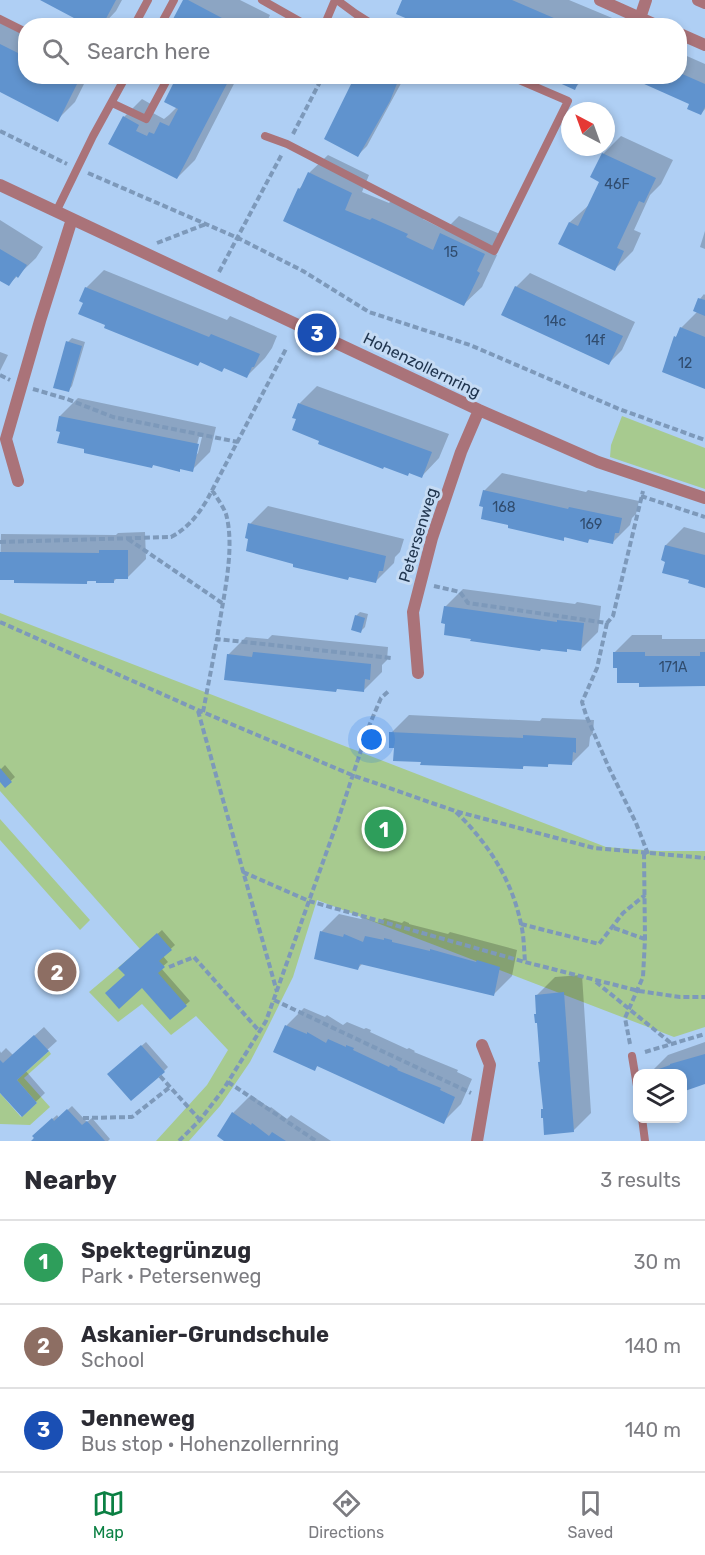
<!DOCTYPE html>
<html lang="en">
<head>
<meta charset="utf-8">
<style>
	:root { --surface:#fff; --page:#f2f2f3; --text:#2b2b33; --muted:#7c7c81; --line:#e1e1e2; --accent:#0b8043 }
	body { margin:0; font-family:Rubik,sans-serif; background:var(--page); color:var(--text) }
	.controls { position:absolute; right:18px; bottom:18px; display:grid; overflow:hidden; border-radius:12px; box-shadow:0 3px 9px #0003 }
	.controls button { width:54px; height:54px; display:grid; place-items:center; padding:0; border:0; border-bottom:2px solid var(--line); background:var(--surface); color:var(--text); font:30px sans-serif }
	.compass { position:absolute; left:561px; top:102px; width:54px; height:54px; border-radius:50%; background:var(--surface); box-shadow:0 3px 9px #0003; rotate:319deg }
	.you { position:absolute; left:372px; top:740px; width:21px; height:21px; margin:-15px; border:4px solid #fff; border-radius:50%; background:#1a73e8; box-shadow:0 0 0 9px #1a73e833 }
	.badge { display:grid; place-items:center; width:39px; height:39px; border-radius:50%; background:var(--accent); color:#fff; font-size:20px; font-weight:700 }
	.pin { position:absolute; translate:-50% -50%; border:3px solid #fff; box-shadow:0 2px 6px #0006 }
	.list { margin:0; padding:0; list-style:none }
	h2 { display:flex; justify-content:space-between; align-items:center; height:78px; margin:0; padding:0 24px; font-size:26px }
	h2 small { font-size:20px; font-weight:400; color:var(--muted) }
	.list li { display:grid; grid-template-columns:39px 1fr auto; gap:18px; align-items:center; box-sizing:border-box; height:84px; padding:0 24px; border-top:2px solid var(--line) }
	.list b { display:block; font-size:22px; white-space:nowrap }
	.list p { margin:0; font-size:20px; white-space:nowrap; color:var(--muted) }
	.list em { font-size:20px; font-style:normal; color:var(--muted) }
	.icon { flex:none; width:33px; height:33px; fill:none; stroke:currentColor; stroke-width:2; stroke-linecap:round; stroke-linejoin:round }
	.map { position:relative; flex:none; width:705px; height:1141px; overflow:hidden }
	.search { position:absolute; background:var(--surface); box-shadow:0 3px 9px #0003; left:18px; right:18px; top:18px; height:66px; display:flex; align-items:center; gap:15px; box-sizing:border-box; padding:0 21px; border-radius:24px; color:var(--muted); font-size:22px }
	.sheet { height:330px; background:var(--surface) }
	nav { display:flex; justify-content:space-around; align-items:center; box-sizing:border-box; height:84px; border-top:2px solid var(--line); background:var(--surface); font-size:16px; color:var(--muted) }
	nav a { display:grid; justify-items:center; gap:3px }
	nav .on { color:var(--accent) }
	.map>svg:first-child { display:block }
	.green { fill:#a7ca8f }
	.shadow { fill:#0003; fill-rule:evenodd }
	.building { fill:#6093ce }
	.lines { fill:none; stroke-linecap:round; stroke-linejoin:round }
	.path { stroke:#7d99ba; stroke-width:4; stroke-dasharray:6 3; stroke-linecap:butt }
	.lane { stroke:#aa7379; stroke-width:8 }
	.street { stroke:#aa7379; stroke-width:12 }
	.labels { text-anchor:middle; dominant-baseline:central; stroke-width:6; stroke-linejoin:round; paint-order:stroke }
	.number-label { font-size:14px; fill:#304c6e }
	.street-label { font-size:16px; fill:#20354e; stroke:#c5dbf4 }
</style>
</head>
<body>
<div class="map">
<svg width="705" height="1141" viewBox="0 0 705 1141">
	<rect width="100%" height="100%" fill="#afcff4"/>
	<path class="green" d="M622,416L705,448V489L610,457L611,445Z
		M0,613L606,847L657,851H705V1027L674,1037L317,900L293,977L262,1039L250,1062L220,1106L189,1141H156L207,1085L228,1050L196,1016L171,1035L142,1004L118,1022L89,992L140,949L0,791Z
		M0,819L90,920L80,930L0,840Z
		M49,1051L51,1054L24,1078L50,1107L30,1125L0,1124V1093L21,1117L37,1103L17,1080Z"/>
	<path class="shadow" d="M44,0H122L116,11L102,26Z
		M184,0H240L270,15L265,26H188Z
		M404,0H569L617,20L615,26H478L458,17L452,24L449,23L446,26H431Z
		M0,17L26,30V76H88L75,102L57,120L0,90Z
		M680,53L705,64V109L701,114L691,103L680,76Z
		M178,76H238L195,160L177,178L110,143L124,117L142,99L156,107L153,113L164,119L169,115L177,107Z
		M358,76H405L367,146L358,155Z
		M550,76H586L575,88Z
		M621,136L673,160L661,184L650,195L634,230L641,233L633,251L615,269L560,243L570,222L589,205L601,181L603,154Z
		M328,155L369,175L362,192L389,203L391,201L425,216L423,219L445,230L459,216L502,235L494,253L497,255L482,287L464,304L299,189L304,184L310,172Z
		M0,220L43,247L36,258L9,284L0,279Z
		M705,231V249L700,247Z
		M104,270L227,320L230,316L277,336L272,348L265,358L247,376L225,367L222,370L201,361L198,364L107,324L84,302L86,288Z
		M530,273L635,322L622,350L608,364L516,287Z
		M704,294L705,295V387L676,337L681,328L698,311L700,299Z
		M72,338L85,342L72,386L68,391V342Z
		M0,352L8,355L0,371Z
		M317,386L449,434L439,458L422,476L410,472L408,474L321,440L299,404Z
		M78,398L216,427L210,452L192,470L182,468L179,470L154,464L152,466L58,430L60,416ZM199,437H202L198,453L194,457Z
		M502,473L586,492L588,490L639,501L636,514L632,518L630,525L612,543L591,538L588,541L566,536L563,539L484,491Z
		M268,506L404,539L400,552L395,557L394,563L376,581L351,575L348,578L295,563L250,524Z
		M684,527L705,533V586L691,579L666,561V545Z
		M145,532L146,559L128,577H118L114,581L97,579H89L87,582L0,578L1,534L116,535L118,533Z
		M463,589L575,604L577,602L601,606L598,632L580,650L568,648L566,650L472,637L445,607Z
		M360,612L368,614L365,627L361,631L356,616Z
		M272,635L388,647L387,660L382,665V672L364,690L228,655L246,637L268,639Z
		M632,635H662V639H705V685L640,681L619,667L614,653Z
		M409,715L540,721L542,718L594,720L593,733L590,737L589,746L571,764L550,763L547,766L526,764L523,767L422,760L395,747L391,733Z
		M5,765L15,777L5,786L0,780V770Z
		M339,914L361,919L363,917L379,923L384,918L402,923L404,921L409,923V924L448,934L450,932L517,950L512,976L494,994L363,963L358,968L321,932Z
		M162,930L175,945L163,956L168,962L161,968L190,1001L171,1018L142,986L126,975L124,964Z
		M582,975L591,1113L573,1131L544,1108L539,1062L541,1061L537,995L555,977Z
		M304,1008L325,1017L327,1015L343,1025L347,1022L364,1029L366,1028L371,1030L370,1032L407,1049L409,1048L415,1051L414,1052L458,1070L457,1072L472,1079L461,1104L443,1122L318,1065L315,1069L275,1051L287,1025Z
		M44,1027L57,1041L25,1070L45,1093L22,1115L0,1091V1051L1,1053L6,1048L13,1055Z
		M146,1042L168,1067L164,1071L114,1070Z
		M705,1042V1083L682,1074L650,1073L668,1055Z
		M251,1095L270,1108L271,1107L287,1119L291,1115L331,1141H227L219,1135L233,1113Z
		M72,1106L87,1122L92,1118L110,1139L108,1141H32L38,1132L57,1115L59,1118Z"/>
	<path class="building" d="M40,0H116L102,26H89Z
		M183,0H188L237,26H185L173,19Z
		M402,0H512L570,25L474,26L456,18L452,26L446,23L445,26H424L396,14Z
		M0,44L26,57V76H63L77,84L58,122L0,92Z
		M680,73L705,84V107L701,115L687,109L689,104L633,79L634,76H680Z
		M177,76H231L177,179L108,144L123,116L139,125L136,131L147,136L149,132L154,134L160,122L169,126L178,109L164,102Z
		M355,76H400L390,101L358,157L324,139Z
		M544,76H581L575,90Z
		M602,153L656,178L644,203L639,201L617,248L624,251L615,271L558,244L569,222L578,226L599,182L590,177Z
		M308,172L352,193L345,210L370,220L372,218L408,234L406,237L433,250L440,233L485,254L477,271L480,273L464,306L283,221L298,188L300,189Z
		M0,249L27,265L18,278L16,276L9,286L0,281Z
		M515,286L623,336L609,365L501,315Z
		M85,287L209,337L211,334L260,354L254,367H252L247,378L224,368L222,372L200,362L198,366L104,328L105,325L78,314L83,303L79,301Z
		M698,298L705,300V316L693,311Z
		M680,327L705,337V389L662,372L674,336L676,337Z
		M66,341L82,346L69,392L53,388Z
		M298,403L432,452L422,478L409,473L408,476L384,467L383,469L318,444L319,441L292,430L296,419L292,418Z
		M59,416L199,444L193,472L180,469V472L153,465L152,468L84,453V449L57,443L60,432L56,431Z
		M483,490L568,509L569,507L622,518L619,533H615L613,544L589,539L588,543L564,537V541L508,528V525L481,519L483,507L479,506Z
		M248,523L386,556L383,571H379L376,583L349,577L348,580L293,567V564L246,551L248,539L245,538Z
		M665,545L705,555V588L688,583L689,580L662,573L665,562L661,560Z
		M99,550H128V579H114V583H96V581H87V584L14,583V580H0V552L99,553Z
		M444,606L557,622V620L584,623L581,651L567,649V652L541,649L540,651L470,641L471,639L444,635L445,624L441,623Z
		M355,615L365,618L361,633L351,630Z
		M253,652L371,664L370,680L365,679L364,692L337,689L336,692L224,680L227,654L252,657Z
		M613,652H645V656H700V652H705V686L639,687V683H617V668H613Z
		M389,732L523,738V735L576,738V753L573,752L572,765L548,764V767L523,766V769L420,765L421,762L393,761L394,748H389Z
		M0,768L12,782L5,788L0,782Z
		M320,931L343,937L344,934L363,942L365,936L384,940V938L392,940V942L430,951V949L476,962L477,960L500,967L494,996L360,964L358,970L314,959Z
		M157,933L172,950L159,961L165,967L158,973L187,1006L170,1020L142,988L119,1009L105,993L125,975L118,968Z
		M564,992L574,1132L544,1135L543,1118H541V1109H543L538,1062H540L537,1023H535L534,1014H536L535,995Z
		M285,1025L307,1034V1032L326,1043L328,1039L346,1047V1045L354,1048L353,1050L389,1067L390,1065L398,1069L397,1070L441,1088L440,1090L455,1097L444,1124L317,1066L315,1071L273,1052Z
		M34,1035L49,1051L17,1080L37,1103L22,1117L0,1093V1060L3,1063Z
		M141,1045L165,1072L131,1101L107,1074Z
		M705,1054V1084L682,1092V1074H645L670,1065V1064Z
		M67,1109L82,1125L87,1121L105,1141H31L34,1138L32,1136L52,1118L54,1121Z
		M232,1112L251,1125L252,1123L269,1136L272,1132L286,1141H224L217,1136Z"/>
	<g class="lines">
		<path class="path" d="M0,131L67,164
			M293,134L323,76
			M88,173L238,238L303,271L369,312L470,345L619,409L705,440
			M157,243L206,224
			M219,272L282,154
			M0,375L10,380
			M33,389L67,399L113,417L238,442
			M212,490C217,498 223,506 226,514C236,550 222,602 217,639
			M641,496L705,517
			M128,539L222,603
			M0,542L171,537C188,528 197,516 207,500L287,347
			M434,586L460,592L468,603L607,623L613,616L643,491
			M0,622L198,710L352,775L455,811L594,848L705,858
			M607,623L597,668L582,702L586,715L609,768L636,823L648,854
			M198,711L277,992
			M203,712L217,639L391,658
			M456,812C488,843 512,880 521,924C524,936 524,950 525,962
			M243,872L309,901L525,962L639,991L680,997H705
			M521,924L599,944L623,913L645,895
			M614,928L645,939
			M169,967L194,957L260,1032
			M596,982L672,1044
			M274,1000L471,1093
			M630,1044L625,1018L643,977L645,939L644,854
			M645,1052L705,1034
			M160,1076L200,1120
			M228,1082L316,1141
			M83,1118L132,1117L170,1087
			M179,1141L200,1120L223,1090L266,1021L338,820L369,726L381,698L390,690"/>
		<path class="lane" d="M262,0L308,26
			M337,0L356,14L375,26
			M0,19L26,32
			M134,26L148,0
			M160,26L174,0
			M324,26L335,0
			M112,103L146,119L169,76
			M265,136L287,144L494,251L568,101L510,76
			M56,212L93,136L126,76
			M632,1056L638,1092
			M642,1118L645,1141"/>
		<path class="street" d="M600,0L658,26
			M698,0L705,3
			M640,18L646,0
			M680,34L705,45
			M0,185L479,410L598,462L705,498
			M18,481L6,439L40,321L72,219
			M418,673L413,612L432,538L461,452L479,410
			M477,1141L490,1065L482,1045"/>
	</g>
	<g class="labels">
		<g class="number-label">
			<text x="617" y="184">46F</text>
			<text x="451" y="252">15</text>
			<text x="555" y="321">14c</text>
			<text x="595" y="340">14f</text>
			<text x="685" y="363">12</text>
			<text x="504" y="507">168</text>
			<text x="591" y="524">169</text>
			<text x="673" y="667">171A</text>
		</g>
		<g class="street-label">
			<text transform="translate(422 365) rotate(26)">Hohenzollernring</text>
			<text transform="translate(418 535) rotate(-73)">Petersenweg</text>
		</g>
	</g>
</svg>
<div class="controls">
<button><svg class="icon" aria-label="layers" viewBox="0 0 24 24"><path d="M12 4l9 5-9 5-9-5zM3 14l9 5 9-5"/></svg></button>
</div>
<svg class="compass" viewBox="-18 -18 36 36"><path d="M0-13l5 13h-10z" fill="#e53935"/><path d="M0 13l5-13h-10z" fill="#7c7c81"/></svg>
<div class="you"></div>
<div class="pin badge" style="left:384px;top:829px;background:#2e9e5b">1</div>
<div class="pin badge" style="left:57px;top:972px;background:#8d6e63">2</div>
<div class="pin badge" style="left:317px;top:333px;background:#1a4fb4">3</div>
<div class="search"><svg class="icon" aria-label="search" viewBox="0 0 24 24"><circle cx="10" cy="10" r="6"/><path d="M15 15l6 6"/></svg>Search here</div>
</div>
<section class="sheet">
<h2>Nearby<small>3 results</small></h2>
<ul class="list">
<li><span class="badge" style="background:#2e9e5b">1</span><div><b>Spektegrünzug</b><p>Park · Petersenweg</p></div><em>30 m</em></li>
<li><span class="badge" style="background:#8d6e63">2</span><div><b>Askanier-Grundschule</b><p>School</p></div><em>140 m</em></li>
<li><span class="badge" style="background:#1a4fb4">3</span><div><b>Jenneweg</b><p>Bus stop · Hohenzollernring</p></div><em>140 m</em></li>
</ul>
</section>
<nav>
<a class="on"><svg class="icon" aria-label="map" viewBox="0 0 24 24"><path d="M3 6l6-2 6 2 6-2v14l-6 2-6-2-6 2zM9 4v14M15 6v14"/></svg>Map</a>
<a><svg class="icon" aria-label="directions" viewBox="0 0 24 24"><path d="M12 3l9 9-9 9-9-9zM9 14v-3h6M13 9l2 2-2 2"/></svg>Directions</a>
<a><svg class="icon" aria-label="saved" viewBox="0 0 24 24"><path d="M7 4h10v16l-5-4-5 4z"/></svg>Saved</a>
</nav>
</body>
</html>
